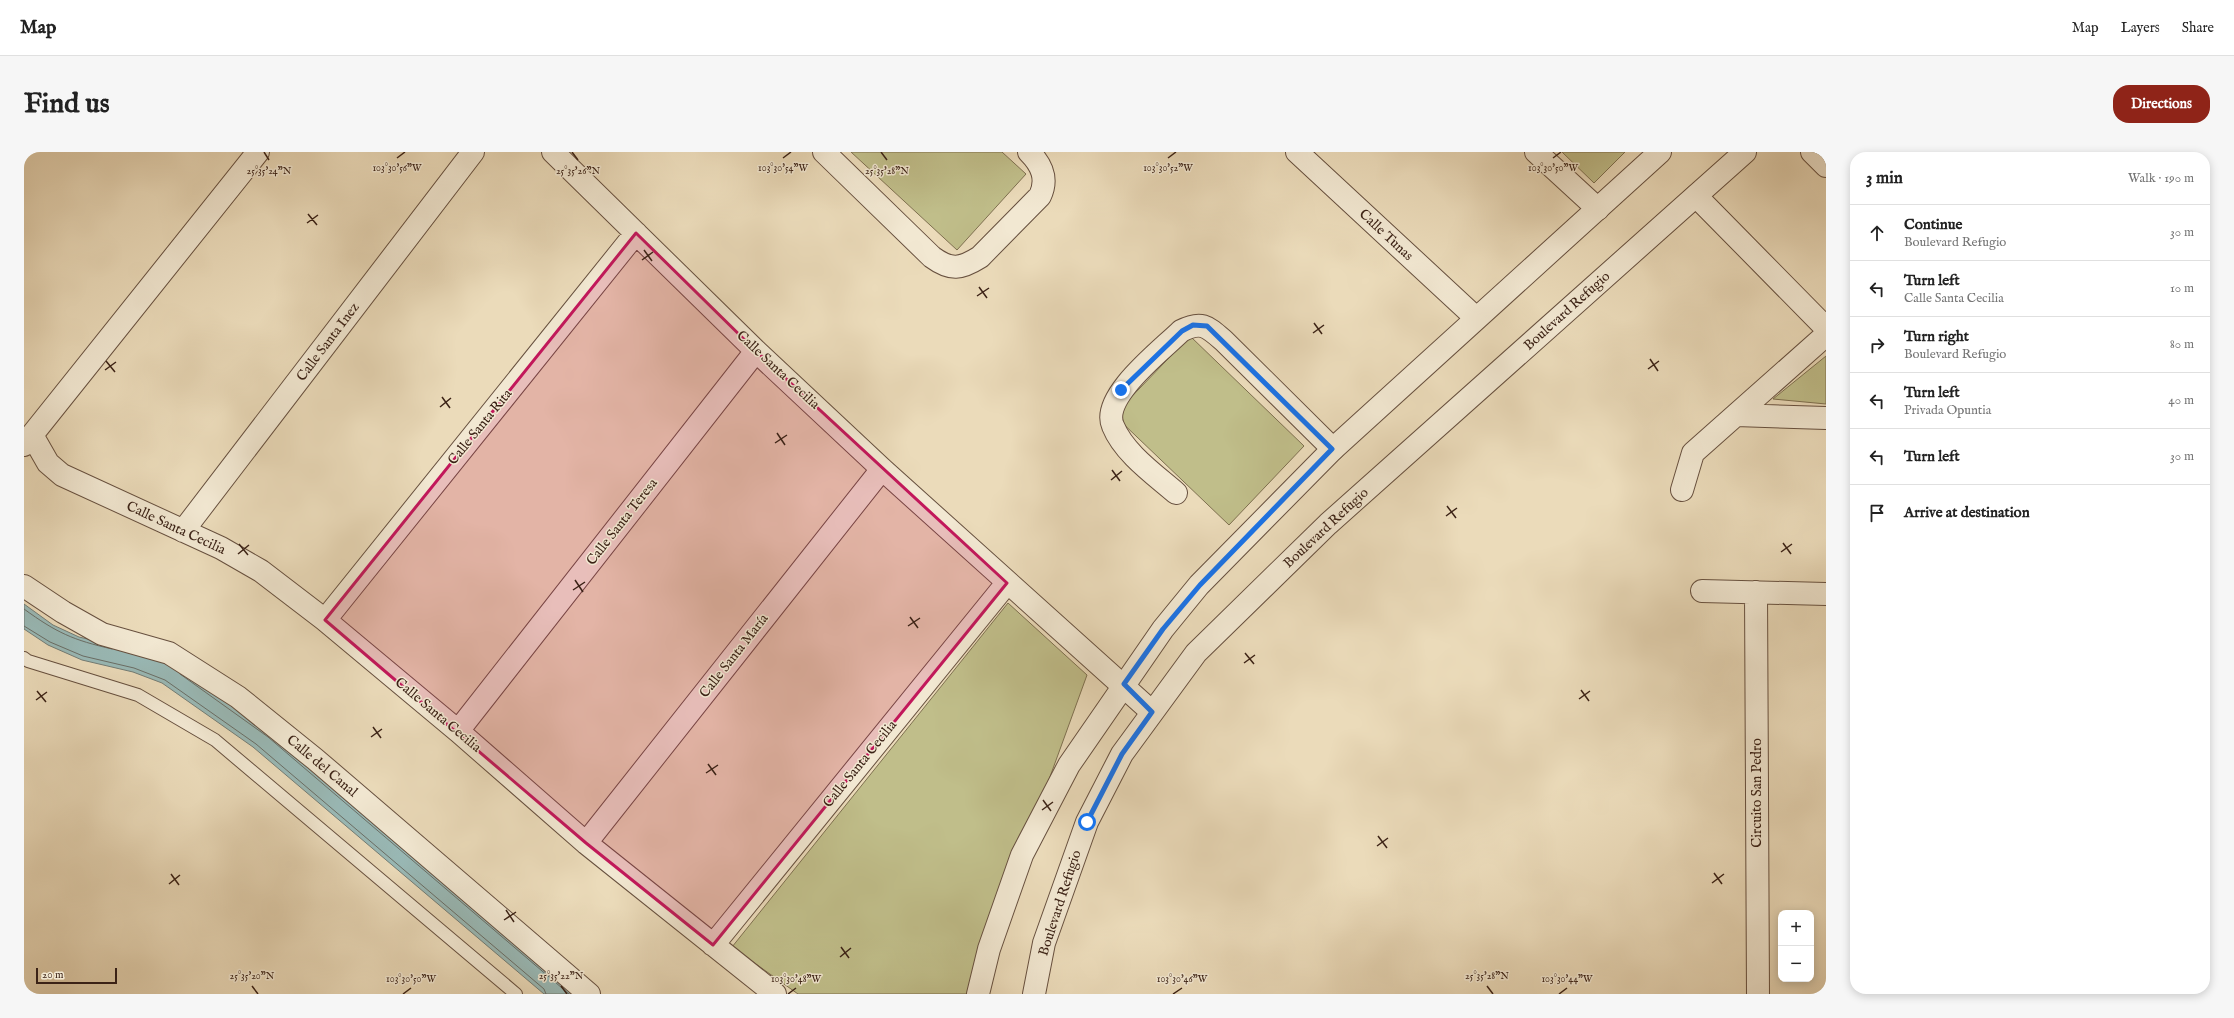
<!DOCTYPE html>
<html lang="en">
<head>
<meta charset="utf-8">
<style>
	:root { --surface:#fff; --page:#f6f6f6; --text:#222; --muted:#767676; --line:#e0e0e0; --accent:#8f2418 }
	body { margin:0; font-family:"IM FELL English",serif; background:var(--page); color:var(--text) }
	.controls { position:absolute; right:12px; bottom:12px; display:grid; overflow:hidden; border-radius:8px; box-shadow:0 2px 10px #0003 }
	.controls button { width:36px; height:36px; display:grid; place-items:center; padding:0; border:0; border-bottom:1px solid var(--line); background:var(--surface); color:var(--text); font:20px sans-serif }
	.scale { position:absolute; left:12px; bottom:10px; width:81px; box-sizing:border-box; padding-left:4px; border:2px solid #3b2216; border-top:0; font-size:11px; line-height:14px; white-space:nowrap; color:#3b2216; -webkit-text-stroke:3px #f2e8d2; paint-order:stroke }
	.stop { position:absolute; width:12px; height:12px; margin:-9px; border:3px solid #1a73e8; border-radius:50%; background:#fff }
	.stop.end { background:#1a73e8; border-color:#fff; box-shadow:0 1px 4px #0008 }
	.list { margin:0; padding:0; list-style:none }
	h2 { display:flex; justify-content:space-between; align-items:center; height:52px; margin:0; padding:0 16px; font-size:17px }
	h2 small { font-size:13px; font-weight:400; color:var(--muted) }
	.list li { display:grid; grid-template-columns:26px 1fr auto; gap:12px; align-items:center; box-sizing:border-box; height:56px; padding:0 16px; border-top:1px solid var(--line) }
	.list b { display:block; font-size:15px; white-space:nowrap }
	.list p { margin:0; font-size:13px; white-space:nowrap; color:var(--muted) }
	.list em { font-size:13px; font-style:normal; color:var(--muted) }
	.icon { flex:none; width:22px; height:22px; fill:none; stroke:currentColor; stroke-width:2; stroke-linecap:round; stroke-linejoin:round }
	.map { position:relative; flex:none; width:1802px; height:842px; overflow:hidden; border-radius:16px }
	header { display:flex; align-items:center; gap:24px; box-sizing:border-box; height:56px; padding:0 20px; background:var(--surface); border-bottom:1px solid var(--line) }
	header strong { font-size:19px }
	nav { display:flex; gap:22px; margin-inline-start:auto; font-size:14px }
	.intro { display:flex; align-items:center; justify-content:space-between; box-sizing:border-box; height:96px; padding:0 24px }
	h1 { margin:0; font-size:28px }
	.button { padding:10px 18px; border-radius:16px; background:var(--accent); color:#fff; font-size:14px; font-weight:700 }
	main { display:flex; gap:24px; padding:0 24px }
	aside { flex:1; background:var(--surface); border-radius:16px; box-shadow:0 2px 10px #0003 }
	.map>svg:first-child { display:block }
	.green { fill:#c0be8a; stroke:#7e7050 }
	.water { fill:#99b9b6; stroke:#737d76 }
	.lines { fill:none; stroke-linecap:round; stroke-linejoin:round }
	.shore { stroke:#6a6e66; stroke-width:1 }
	.service-casing { stroke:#67503f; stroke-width:14 }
	.minor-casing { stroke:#67503f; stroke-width:24 }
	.tertiary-casing { stroke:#67503f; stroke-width:24 }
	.service { stroke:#f2e8d2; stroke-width:12 }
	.minor { stroke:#f2e8d2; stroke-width:22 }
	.tertiary { stroke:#f2e8d2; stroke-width:22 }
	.route { stroke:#1a73e8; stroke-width:5 }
	.marked { fill:#c2185b; fill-opacity:0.2; stroke:#c2185b; stroke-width:3; stroke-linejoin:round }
	.ticks { fill:none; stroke:#3b2216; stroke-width:1.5 }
	.labels { text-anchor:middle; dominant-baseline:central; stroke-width:3; stroke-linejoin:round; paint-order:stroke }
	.street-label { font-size:14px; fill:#3b2216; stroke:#f2e8d2 }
	.ticks-label { font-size:10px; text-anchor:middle; fill:#3b2216; stroke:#f2e8d2; stroke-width:3; stroke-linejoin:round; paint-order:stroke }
</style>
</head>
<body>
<header>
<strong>Map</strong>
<nav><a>Map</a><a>Layers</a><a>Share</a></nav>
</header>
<div class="intro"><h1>Find us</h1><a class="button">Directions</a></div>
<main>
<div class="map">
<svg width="1802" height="842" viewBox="0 0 1802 842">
	<rect width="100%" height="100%" fill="#ebdbba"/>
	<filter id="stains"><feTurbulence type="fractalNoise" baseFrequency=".005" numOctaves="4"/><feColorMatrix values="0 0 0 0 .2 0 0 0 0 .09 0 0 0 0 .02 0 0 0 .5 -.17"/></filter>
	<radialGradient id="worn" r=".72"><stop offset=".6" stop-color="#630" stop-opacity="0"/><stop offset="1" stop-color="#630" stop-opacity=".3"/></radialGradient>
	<path class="green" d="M827,0H978L1002,22L933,98Z
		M1538,0H1601L1570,31Z
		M1166,184L1280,294L1205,373L1090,263Z
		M1802,204V252L1749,247Z
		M984,451L1063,523L947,842H774L708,795Z"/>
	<path class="water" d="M0,452L29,473L55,485L114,499L151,514L246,581L551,842H520L229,595L138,531L109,520L58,508L24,493L0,477Z"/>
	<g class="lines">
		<path class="shore" d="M0,457C33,481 49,488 88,497
			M0,474L26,490L59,504L110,516L141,528L232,592L520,837L522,842
			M156,522L244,585L545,842"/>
		<g class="service-casing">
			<path id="service" d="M0,506L4,509L114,543L191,588L492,842"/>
		</g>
		<g class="minor-casing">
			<path id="minor" d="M529,0L732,199L858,317L1128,560
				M800,0L908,105C927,119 937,117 956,105L1016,44C1024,27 1018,13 1005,0
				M1273,0L1452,166
				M1512,0L1574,57
				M1788,0L1802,14
				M1672,44L1802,176
				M1712,263L1802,266
				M8,283L24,311L38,323L197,396L237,419L301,468L434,579L562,691L751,842
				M0,293L234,0
				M1658,338L1669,301L1802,183
				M1152,341C1130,322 1100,301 1089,274C1076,245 1138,198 1157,179C1178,168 1184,175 1200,189L1309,297
				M159,379L449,0
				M0,434L39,460L78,482L145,501L214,545L291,607L565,842
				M1678,439L1802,442
				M1732,440L1734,842
				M301,468L612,81
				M434,579L732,199
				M562,691L858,317
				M689,793L983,431"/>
		</g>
		<g class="tertiary-casing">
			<path id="tertiary" d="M954,842L965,797L998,703L1045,613L1139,477L1175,433L1309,297L1636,0
				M1010,842L1020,791L1063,670L1098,602L1172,501L1304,372L1721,0"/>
		</g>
		<use href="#service" class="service"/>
		<use href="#minor" class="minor"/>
		<use href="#tertiary" class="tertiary"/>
	</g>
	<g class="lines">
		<path class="route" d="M1063,670L1098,602L1128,560L1100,532L1139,477L1176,433L1308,297L1183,174L1169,173L1158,179L1097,238"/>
	</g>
	<path class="marked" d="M612,81L732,199L983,431L689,793L562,691L301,468Z"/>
	<path class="ticks" d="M240,0L245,8M548,0L554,8M857,0L863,8M373,6L381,0M759,6L767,0M1144,6L1152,0M1529,6L1537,0M284,62L293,73M283,71L294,63M620,98L628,109M618,108L629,100M955,135L963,146M953,144L965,136M1290,171L1298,182M1289,181L1300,173M1626,207L1634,219M82,209L91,220M1624,217L1635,209M81,218L92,210M418,245L426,256M416,255L427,246M753,281L761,293M751,291L763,283M1088,318L1096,329M1087,328L1098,319M1423,354L1432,366M1422,364L1433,356M1759,391L1767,402M215,392L224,403M1757,400L1768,392M214,402L225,393M551,428L559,440M549,438L561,430M886,465L894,476M884,474L896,466M1221,501L1230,512M1220,511L1231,503M1557,538L1565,549M13,539L22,550M1555,547L1566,539M12,548L23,540M349,575L357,586M347,585L358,577M684,612L692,623M682,621L694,613M1019,648L1027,659M1018,658L1029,650M1354,684L1363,696M1353,694L1364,686M1690,721L1698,732M147,722L155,733M1688,731L1700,722M145,732L156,723M482,758L490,770M480,768L492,760M817,795L825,806M816,805L827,796M228,834L234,842M537,834L543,842M1463,834L1469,842M379,842L387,836M764,842L772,836M1149,842L1158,836M1535,842L1543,836"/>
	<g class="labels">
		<g class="street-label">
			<text transform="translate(1362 83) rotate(43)">Calle Tunas</text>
			<text transform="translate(1543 159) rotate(-42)">Boulevard Refugio</text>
			<text transform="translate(304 190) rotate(-53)">Calle Santa Inez</text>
			<text transform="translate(754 218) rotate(43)">Calle Santa Cecilia</text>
			<text transform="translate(456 275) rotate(-51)">Calle Santa Rita</text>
			<text transform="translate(598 370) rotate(-52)">Calle Santa Teresa</text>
			<text transform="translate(152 376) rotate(25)">Calle Santa Cecilia</text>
			<text transform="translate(1302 376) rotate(-43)">Boulevard Refugio</text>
			<text transform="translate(710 504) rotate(-52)">Calle Santa María</text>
			<text transform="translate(414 563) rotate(40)">Calle Santa Cecilia</text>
			<text transform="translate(836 612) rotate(-51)">Calle Santa Cecilia</text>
			<text transform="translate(298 614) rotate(40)">Calle del Canal</text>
			<text transform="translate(1733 641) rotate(-90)">Circuito San Pedro</text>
			<text transform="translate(1036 751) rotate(-72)">Boulevard Refugio</text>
		</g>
	</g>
	<g class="ticks-label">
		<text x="759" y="19">103°30'54"W</text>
		<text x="1144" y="19">103°30'52"W</text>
		<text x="1529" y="19">103°30'50"W</text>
		<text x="373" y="19">103°30'56"W</text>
		<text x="245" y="22">25°35'24"N</text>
		<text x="554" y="22">25°35'26"N</text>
		<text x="863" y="22">25°35'28"N</text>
		<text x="228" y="827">25°35'20"N</text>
		<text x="537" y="827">25°35'22"N</text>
		<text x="1463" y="827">25°35'28"N</text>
		<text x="387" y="830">103°30'50"W</text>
		<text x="772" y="830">103°30'48"W</text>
		<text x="1158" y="830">103°30'46"W</text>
		<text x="1543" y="830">103°30'44"W</text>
	</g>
	<rect width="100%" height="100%" filter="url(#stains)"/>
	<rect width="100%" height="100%" fill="url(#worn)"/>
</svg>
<div class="controls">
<button>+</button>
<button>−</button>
</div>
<div class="scale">20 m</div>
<div class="stop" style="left:1063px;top:670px"></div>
<div class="stop end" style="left:1097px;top:238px"></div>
</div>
<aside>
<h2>3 min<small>Walk · 190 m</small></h2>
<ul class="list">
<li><svg class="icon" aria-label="ahead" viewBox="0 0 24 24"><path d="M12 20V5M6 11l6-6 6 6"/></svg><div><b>Continue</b><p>Boulevard Refugio</p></div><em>30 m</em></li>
<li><svg class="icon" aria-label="left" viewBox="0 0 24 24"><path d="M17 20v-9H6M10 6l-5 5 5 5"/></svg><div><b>Turn left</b><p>Calle Santa Cecilia</p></div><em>10 m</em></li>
<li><svg class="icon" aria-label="right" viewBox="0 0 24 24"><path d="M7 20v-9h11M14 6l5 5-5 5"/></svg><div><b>Turn right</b><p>Boulevard Refugio</p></div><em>80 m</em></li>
<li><svg class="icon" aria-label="left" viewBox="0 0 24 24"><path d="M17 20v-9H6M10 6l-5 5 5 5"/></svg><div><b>Turn left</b><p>Privada Opuntia</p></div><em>40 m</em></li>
<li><svg class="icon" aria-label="left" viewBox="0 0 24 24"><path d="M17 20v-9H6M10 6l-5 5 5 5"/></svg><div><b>Turn left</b></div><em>30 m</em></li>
<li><svg class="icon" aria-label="arrive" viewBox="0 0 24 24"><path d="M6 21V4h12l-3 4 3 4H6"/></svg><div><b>Arrive at destination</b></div></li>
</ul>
</aside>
</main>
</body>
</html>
